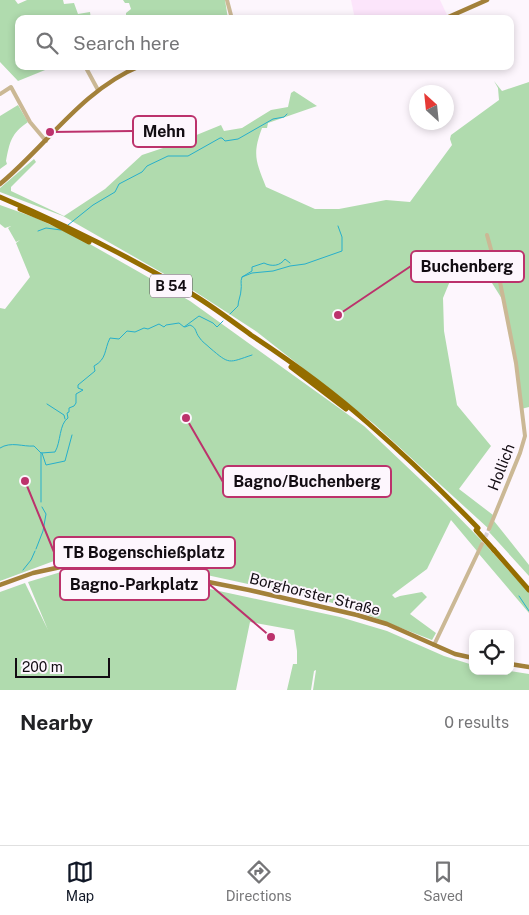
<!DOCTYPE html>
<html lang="en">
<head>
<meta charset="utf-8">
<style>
	:root { --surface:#fff; --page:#f2f2f2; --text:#202124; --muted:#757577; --line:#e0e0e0; --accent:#111827 }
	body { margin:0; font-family:"Public Sans",sans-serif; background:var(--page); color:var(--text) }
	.controls { position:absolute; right:15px; bottom:15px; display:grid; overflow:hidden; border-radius:10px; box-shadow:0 2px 8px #0003 }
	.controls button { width:45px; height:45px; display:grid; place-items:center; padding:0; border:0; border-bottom:1px solid var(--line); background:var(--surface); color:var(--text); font:25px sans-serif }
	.compass { position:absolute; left:409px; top:85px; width:45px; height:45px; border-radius:50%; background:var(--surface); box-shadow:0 2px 8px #0003; rotate:333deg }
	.scale { position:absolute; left:15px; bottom:12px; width:95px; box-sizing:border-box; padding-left:5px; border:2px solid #120c12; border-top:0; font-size:14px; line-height:18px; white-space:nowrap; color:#120c12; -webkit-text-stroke:4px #fdf6fd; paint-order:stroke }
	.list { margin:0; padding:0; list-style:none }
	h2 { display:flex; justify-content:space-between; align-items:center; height:65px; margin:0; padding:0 20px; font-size:21px }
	h2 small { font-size:16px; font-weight:400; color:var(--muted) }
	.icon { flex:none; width:28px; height:28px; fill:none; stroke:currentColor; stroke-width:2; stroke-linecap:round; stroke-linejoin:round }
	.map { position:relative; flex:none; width:529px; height:690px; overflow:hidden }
	.search { position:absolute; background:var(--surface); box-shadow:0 2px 8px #0003; left:15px; right:15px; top:15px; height:55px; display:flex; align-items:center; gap:12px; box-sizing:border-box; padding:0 18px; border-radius:10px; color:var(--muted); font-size:19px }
	.sheet { height:155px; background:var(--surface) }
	nav { display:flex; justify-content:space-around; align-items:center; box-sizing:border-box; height:70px; border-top:1px solid var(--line); background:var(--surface); font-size:14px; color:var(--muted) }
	nav a { display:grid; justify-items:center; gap:2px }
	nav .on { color:var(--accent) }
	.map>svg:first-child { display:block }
	.built { fill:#fce5fb }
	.green { fill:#b0dbae }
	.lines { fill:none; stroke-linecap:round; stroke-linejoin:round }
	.stream { stroke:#27afcb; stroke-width:1 }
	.minor-tunnel { stroke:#dad3da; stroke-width:4; stroke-dasharray:4 2; stroke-linecap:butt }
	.minor { stroke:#cbb895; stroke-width:4 }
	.major { stroke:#a3813a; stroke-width:4.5 }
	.highway { stroke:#946d00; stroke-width:5 }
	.highway-bridge { stroke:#946d00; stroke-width:5 }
	.labels { text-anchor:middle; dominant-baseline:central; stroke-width:4; stroke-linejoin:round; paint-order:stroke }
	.shield { fill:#fdf6fd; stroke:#585258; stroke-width:1 }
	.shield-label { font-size:14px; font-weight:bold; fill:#120c12 }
	.street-label { font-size:15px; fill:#120c12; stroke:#fdf6fd }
	.leader { fill:none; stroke:#bc326c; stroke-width:2 }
	.callout-dot { fill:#bc326c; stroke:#fdf6fd; stroke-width:2 }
	.callout { fill:#fdf6fd; stroke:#bc326c; stroke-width:2 }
	.callout-label { font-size:16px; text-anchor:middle; font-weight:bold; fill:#120c12 }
</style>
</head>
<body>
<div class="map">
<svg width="529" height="690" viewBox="0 0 529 690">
	<rect width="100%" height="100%" fill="#fdf6fd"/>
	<path class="built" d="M351,0H440L447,15L439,19H355Z"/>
	<path class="green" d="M0,0H15L18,4L27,0H63L64,4L74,3L78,14L90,12L91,19H19V66L50,68L18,81L0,62Z
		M123,0H225L228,19H126V13L131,9L129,3H125Z
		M494,81L502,91L529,82V407L521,409L516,363L502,299L492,283L450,281L443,298L444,331L457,405L491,446L459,489L493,515L489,529L374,424L257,332L194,291L63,216L0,192V188L34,159L36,162L11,187V191L64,216L105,189L142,155L172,145L221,125L224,131L242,128L271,110L288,107L291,93L294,91L317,106L268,123L267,128H262C252,155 256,161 266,187L315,209H339L386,200L410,202L452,145L450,139L451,135L499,100L498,88Z
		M18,105L28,122C11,134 10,141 6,161L7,164L0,169V116Z
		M0,205L36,218L81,239L190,301L364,426L441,499L482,541L477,551L451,520L427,569L392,595L395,598L400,596L422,592L427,597L410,614L436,633L432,640L352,609L326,601L106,553L85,559L62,558L0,581V308L5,309L30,277L16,243L20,240L16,242L8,228L11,226L5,228L0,224Z
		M494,521L529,565V576L489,532Z
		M484,543L529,593V613L479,554Z
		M88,569L136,573L340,617L387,631L444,656L473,665V671H510L529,674V690H313L316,670L314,671L311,690H287L293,664H297V651L294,630L250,622L236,690H0V592L25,583L48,630L28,582L61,572Z"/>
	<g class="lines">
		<path class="stream" d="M68,225L93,205L115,192L119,184L142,172L147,166L168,156H188L220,138H222L225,141L238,139L273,119L284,117L287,114
			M38,231L46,228L61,230
			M242,277L252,271V267L264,263C272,267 280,266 285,259L290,263
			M230,314L238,306C238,301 241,295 241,290C242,285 240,282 242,277L252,273L273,271L290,266L305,264L342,251V237L338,226
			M185,327L190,325C197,328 195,332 199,337C202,342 206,344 210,348C230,365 228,363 252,355
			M47,404L64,415L65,419
			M0,448C11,441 23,447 34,446L41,453L55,452C61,442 59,424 68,418L67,413L69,412V408L74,406L76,403V394L83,390L78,388V385L95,371L94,366C107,359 104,350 110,338L119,339L127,331L135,332L144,328L148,329L159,324L164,327L166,325L179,323L184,327L199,316L213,323L217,327L223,321
			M41,453V502
			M42,453L46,465L65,461L72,435
			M36,549L43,531L46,514L42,507
			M23,570L31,560L35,551
			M519,596L529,611"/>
		<path class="minor-tunnel" d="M483,542L489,529"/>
		<path class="minor" d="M227,0L232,19
			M85,66L98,90
			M0,94L11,87L30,122L46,141
			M487,235L500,282L516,363L525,436L520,453L489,529
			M434,645L482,544"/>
		<path class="major" d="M444,19L487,0
			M0,184C47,145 82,90 140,66
			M0,585L33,573L70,565L105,563L127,566L249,590L357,615L387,624L455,654L473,658
			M510,664L529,667"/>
		<path class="highway" d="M0,197C66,225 130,257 192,294C212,306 232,321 251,335C292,362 332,391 369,424C407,457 443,492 478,528
			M20,209L51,222L89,242
			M291,367L346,409
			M494,550L529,590"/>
		<path class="highway-bridge" d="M476,530L494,550"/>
	</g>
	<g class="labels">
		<rect class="shield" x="150" y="274.5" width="42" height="23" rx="4"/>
		<g class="shield-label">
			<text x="171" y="286">B 54</text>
		</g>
		<g class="street-label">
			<text transform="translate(501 467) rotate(-69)">Hollich</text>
			<text transform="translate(315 594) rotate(14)">Borghorster Straße</text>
		</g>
	</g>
	<path class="leader" d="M50 132L133 131M338 315L411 266M186 418L223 482M25 481L54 552M271 637L209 584"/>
	<g class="callout-dot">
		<circle cx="50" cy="132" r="5"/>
		<circle cx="338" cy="315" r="5"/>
		<circle cx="186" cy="418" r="5"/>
		<circle cx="25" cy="481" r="5"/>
		<circle cx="271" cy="637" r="5"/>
	</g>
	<g class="callout">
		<rect x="133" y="116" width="63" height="31" rx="5"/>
		<rect x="411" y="251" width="113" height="31" rx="5"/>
		<rect x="223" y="466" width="168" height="31" rx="5"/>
		<rect x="54" y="537" width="181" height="31" rx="5"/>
		<rect x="60" y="569" width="149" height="31" rx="5"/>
	</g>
	<g class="callout-label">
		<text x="164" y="137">Mehn</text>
		<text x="467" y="272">Buchenberg</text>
		<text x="307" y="487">Bagno/Buchenberg</text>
		<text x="144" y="558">TB Bogenschießplatz</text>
		<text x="134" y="590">Bagno-Parkplatz</text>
	</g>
</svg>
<div class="controls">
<button><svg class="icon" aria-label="locate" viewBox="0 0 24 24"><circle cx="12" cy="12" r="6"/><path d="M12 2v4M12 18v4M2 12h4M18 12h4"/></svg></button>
</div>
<svg class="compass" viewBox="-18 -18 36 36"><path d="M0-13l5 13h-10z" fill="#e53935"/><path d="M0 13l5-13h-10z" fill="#757577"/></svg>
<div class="scale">200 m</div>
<div class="search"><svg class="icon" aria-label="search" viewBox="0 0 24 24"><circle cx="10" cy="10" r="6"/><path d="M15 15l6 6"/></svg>Search here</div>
</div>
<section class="sheet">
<h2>Nearby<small>0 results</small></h2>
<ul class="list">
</ul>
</section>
<nav>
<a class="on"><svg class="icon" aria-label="map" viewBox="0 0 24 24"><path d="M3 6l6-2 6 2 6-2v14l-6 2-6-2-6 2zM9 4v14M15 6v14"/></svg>Map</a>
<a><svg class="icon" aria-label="directions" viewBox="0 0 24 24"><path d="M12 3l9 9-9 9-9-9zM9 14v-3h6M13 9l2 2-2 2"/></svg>Directions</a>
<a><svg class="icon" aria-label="saved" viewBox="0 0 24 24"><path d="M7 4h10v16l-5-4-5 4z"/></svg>Saved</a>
</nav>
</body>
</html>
